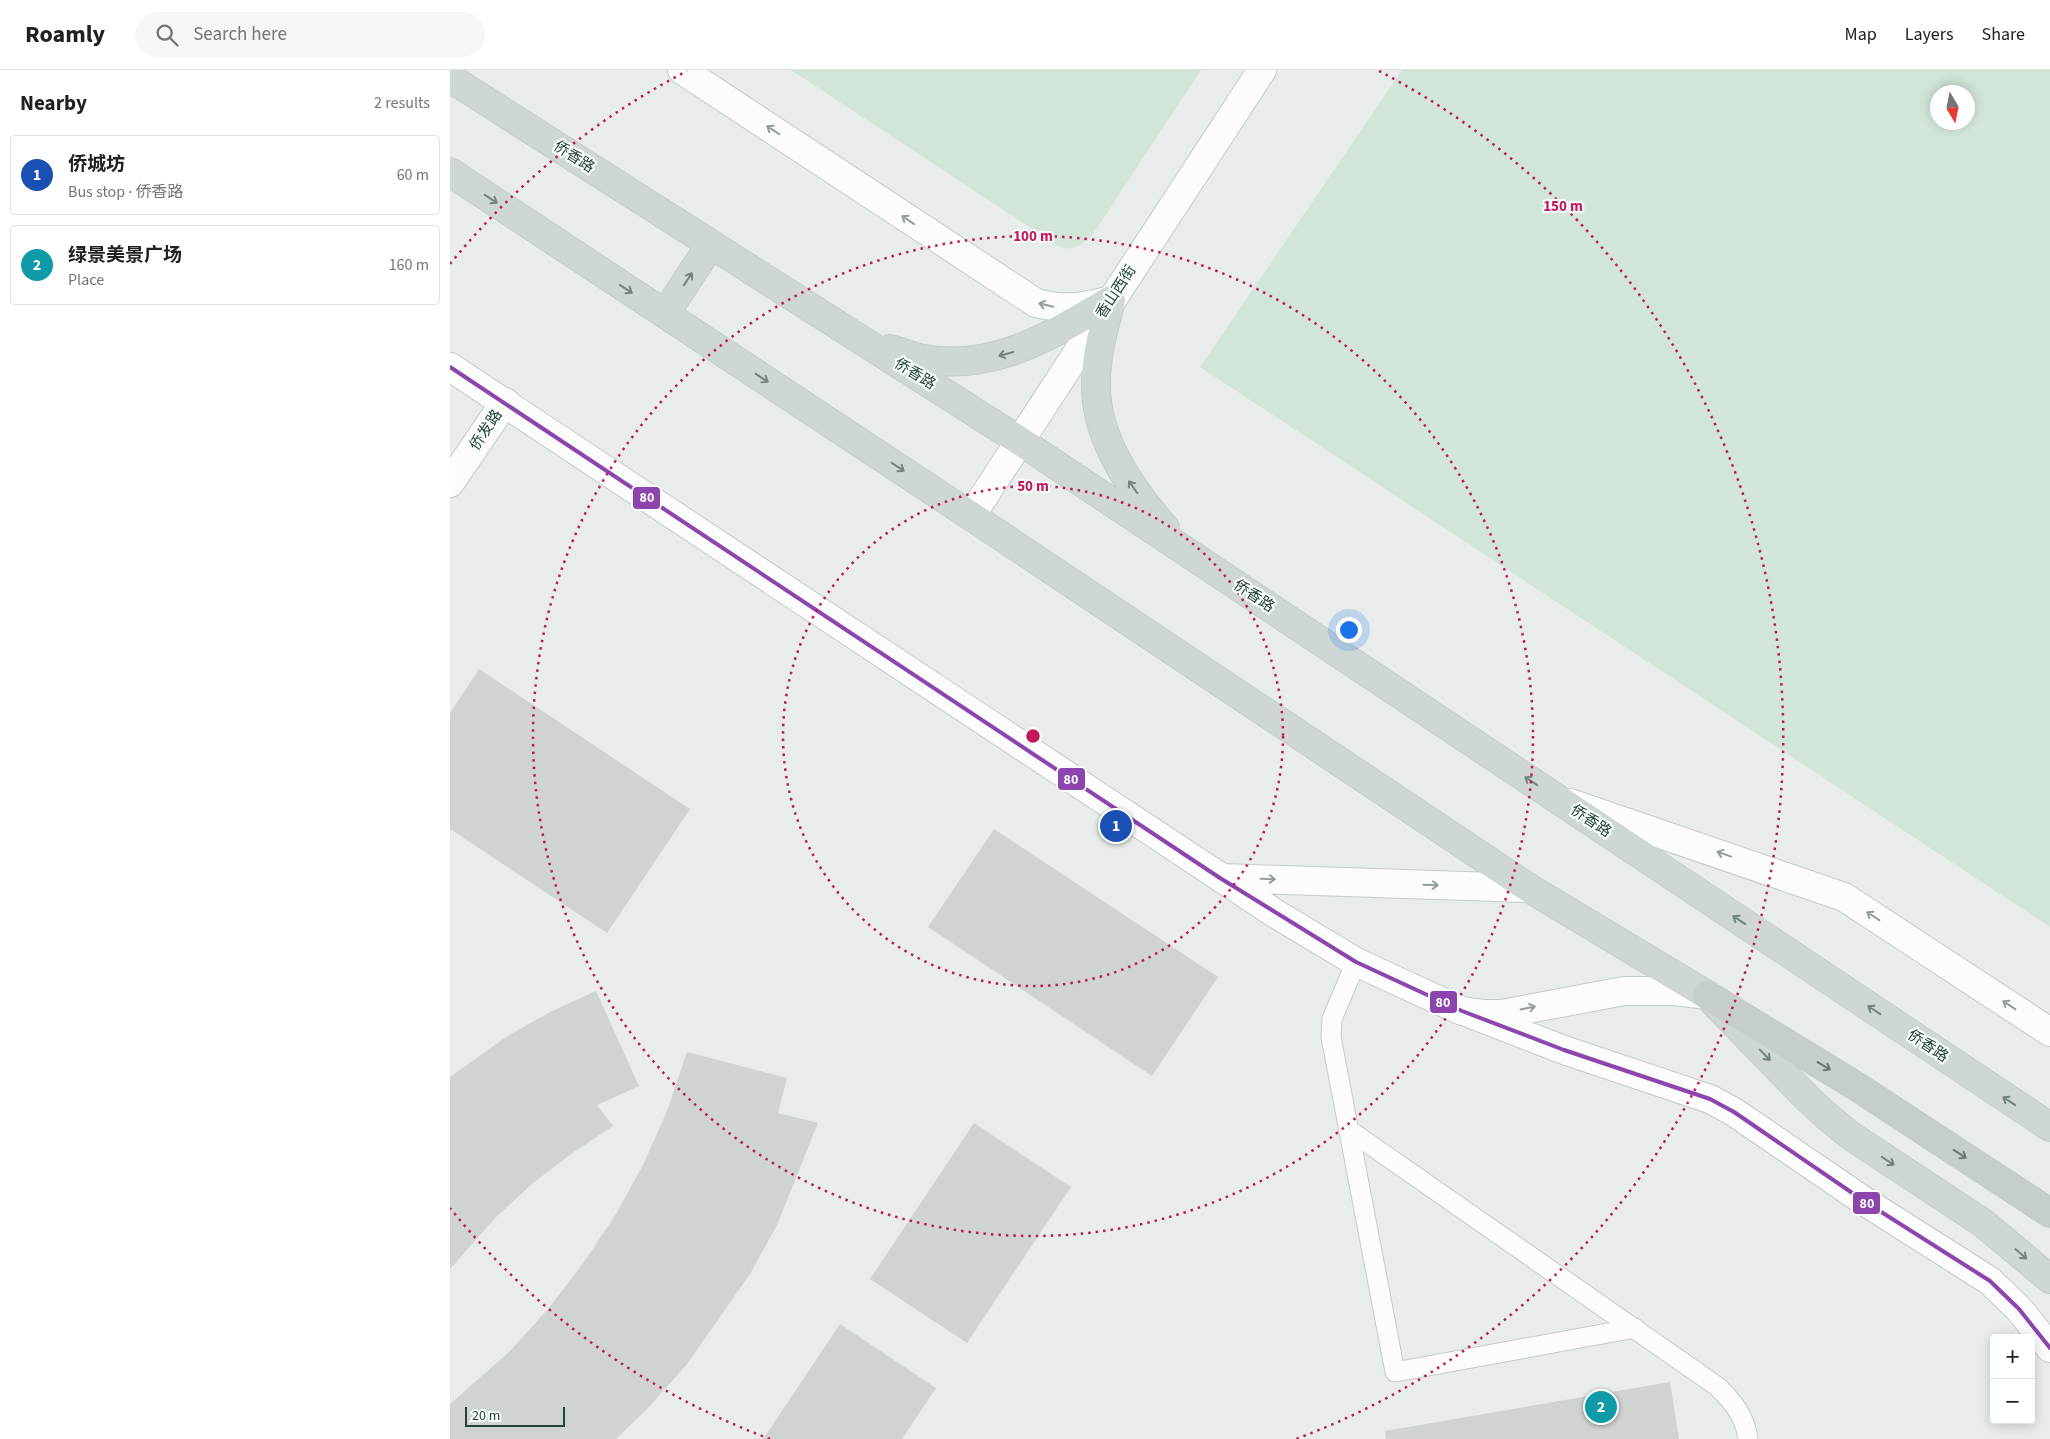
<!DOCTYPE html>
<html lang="en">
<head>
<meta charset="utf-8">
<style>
	:root { --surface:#fff; --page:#f6f6f6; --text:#202124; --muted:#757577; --line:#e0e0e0; --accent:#697e78 }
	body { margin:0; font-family:"Source Sans 3","Noto Sans SC",sans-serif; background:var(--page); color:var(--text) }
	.controls { position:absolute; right:15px; bottom:15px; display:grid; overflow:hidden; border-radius:5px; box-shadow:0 2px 12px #0003 }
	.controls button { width:45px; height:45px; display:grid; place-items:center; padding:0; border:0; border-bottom:1px solid var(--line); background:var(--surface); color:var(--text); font:25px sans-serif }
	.compass { position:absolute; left:1480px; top:15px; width:45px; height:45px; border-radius:50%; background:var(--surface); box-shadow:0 2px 12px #0003; rotate:170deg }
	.scale { position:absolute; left:15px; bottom:12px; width:100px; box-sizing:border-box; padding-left:5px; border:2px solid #24423a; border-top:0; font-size:14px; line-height:18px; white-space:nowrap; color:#24423a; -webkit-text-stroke:4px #f7fbf9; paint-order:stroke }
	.you { position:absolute; left:898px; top:559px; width:18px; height:18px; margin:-12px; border:4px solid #fff; border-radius:50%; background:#1a73e8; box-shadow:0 0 0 8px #1a73e833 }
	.badge { display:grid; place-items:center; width:32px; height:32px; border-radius:50%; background:var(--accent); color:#fff; font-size:16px; font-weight:700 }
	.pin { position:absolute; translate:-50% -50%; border:2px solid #fff; box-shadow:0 1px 5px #0006 }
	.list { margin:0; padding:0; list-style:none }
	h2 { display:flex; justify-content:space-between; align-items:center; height:65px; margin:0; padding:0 20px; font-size:21px }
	h2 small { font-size:16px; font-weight:400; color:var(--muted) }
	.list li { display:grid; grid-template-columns:32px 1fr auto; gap:15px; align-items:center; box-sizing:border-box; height:80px; margin:0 10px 10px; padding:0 10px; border:1px solid var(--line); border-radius:5px }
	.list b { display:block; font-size:19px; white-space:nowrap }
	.list p { margin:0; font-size:16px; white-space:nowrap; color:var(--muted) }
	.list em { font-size:16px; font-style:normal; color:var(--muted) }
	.icon { flex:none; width:28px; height:28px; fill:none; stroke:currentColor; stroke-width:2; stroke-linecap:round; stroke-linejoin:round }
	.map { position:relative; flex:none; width:1600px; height:1369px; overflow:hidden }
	header { display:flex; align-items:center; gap:30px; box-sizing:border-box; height:70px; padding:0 25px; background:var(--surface); border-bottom:1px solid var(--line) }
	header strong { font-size:24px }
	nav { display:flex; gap:28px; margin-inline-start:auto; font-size:18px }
	.search { width:350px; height:45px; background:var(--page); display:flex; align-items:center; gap:12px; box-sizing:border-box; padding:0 18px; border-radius:28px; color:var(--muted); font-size:19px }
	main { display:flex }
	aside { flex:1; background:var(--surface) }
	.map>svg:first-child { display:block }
	.green { fill:#d1e6d8; fill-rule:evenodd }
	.building { fill:#cfd4d2 }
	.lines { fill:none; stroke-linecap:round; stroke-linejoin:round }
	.service-casing { stroke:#c5cac8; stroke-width:21 }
	.minor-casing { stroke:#c5cac8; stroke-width:30 }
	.tertiary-casing { stroke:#c5cac8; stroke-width:30 }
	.secondary-casing { stroke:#c3cbc8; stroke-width:30 }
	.primary-casing { stroke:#c3ccc9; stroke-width:30 }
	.trunk-casing { stroke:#c3ccc9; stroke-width:30 }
	.service { stroke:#fcfcfc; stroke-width:19 }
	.minor { stroke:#fcfcfc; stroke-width:28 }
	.tertiary { stroke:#fcfcfc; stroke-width:28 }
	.secondary { stroke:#fcfcfc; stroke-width:28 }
	.primary { stroke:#cfd7d5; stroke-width:28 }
	.trunk { stroke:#c6cecc; stroke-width:28 }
	.bus-1-casing { stroke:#f7fbf9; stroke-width:8 }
	.bus-1 { stroke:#8e44ad; stroke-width:4 }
	.oneway { stroke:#909f9b }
	.oneway2 { stroke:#718580 }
	.oneway3 { stroke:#657a74 }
	.ring { fill:none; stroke:#c2185b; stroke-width:2.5; stroke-dasharray:2.5 5 }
	.labels { text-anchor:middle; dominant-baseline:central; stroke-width:4.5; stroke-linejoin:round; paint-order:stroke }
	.street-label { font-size:15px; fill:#24423a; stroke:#f7fbf9 }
	.centre { fill:#c2185b; stroke:#f7fbf9; stroke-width:2.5 }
	.ring-label { font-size:15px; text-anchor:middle; font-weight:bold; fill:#c2185b; stroke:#f7fbf9; stroke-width:4.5; stroke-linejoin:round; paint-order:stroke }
	.line-badge { stroke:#f7fbf9; stroke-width:2 }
	.badge-label { font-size:14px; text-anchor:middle; font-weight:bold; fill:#fff }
</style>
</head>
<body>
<header>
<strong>Roamly</strong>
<div class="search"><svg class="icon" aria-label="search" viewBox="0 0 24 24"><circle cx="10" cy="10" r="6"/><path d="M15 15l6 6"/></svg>Search here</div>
<nav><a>Map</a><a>Layers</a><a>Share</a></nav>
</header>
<main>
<aside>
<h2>Nearby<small>2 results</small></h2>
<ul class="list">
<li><span class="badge" style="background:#1a4fb4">1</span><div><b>侨城坊</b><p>Bus stop · 侨香路</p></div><em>60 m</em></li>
<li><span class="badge" style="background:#0f9aa8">2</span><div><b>绿景美景广场</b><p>Place</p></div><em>160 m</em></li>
</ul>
</aside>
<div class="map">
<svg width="1600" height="1369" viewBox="0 0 1600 1369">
	<rect width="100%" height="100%" fill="#e8edeb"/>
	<path class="green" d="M341,0H751L647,158C629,183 613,185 590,164Z
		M952,0H1600V857L750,297ZM1488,22H1518V52H1488Z"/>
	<path class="building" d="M29,599L240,739L157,863L0,759V643Z
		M544,759L768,907L702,1006L478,857Z
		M146,921L189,1016L147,1035L163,1056L121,1084L82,1114L45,1148L0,1199V1007L56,967L100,942Z
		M237,982L337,1008L328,1043L368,1053L327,1155L300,1204L237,1294L200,1336L166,1369H0V1334L60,1281L99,1238L134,1192L166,1144L194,1093L217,1041Z
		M524,1053L621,1117L517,1273L420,1209Z
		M390,1254L486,1318L452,1369H313Z
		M1220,1312L1229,1369H936L935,1361Z"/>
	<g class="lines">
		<g class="service-casing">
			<path id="service" d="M906,892L882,949L881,967L945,1302L1185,1258
				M899,1060L1268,1317C1283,1332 1295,1346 1298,1369"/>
		</g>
		<g class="minor-casing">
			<path id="minor" d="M0,413L55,332
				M1120,733L1394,827L1600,962
				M1021,944L1114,980L1260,1029L1284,1042L1414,1131L1540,1211L1569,1239L1600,1278"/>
		</g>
		<g class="tertiary-casing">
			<path id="tertiary" d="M521,446L812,0"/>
		</g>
		<g class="secondary-casing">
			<path id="secondary" d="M232,0L586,233C614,240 630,238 657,231
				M0,297L826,844L906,892L1012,941L1034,944H1052L1174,921H1225L1257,925
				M771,808L1079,818"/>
		</g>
		<g class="primary-casing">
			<path id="primary" d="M0,8L570,371L1600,1057
				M0,102L521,446L1079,818L1257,925L1358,1029L1379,1048L1401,1066L1533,1153L1600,1209
				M661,230C654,257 646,284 646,313C645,368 680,418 715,458
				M215,244L261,174
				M440,279C452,282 463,287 474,289C545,302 603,264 661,230"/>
		</g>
		<g class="trunk-casing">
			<path id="trunk" d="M1257,925L1409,1018L1600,1143"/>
		</g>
		<use href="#service" class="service"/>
		<use href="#minor" class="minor"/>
		<use href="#tertiary" class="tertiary"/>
		<use href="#secondary" class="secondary"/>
		<use href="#primary" class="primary"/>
		<use href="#trunk" class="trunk"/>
		<g class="bus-1-casing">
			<path id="bus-1" d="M0,297L770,808L906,892L1012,941L1114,980L1260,1029L1284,1042L1414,1131L1540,1211L1569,1239L1600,1278"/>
		</g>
		<use href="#bus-1" class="bus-1"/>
	</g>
	<defs><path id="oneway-shaft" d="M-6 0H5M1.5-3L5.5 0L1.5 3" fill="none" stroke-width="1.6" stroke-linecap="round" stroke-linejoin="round" transform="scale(1.25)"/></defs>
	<g class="oneway">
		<use href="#oneway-shaft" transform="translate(323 60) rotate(-146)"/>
		<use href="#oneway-shaft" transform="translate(458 150) rotate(-146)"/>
		<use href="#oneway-shaft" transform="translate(596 235) rotate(-167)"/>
		<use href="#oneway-shaft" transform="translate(1274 784) rotate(-160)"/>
		<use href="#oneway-shaft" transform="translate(818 809) rotate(2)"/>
		<use href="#oneway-shaft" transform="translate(981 815) rotate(2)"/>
		<use href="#oneway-shaft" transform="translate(1423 846) rotate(-147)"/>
		<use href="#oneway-shaft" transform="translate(1559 935) rotate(-147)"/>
		<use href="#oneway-shaft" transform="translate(1078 938) rotate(-11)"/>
	</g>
	<g class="oneway2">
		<use href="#oneway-shaft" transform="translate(41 129) rotate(33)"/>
		<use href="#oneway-shaft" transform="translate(238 209) rotate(-57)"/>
		<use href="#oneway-shaft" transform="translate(176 219) rotate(33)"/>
		<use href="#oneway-shaft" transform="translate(556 284) rotate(164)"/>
		<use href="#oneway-shaft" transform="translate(312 308) rotate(33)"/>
		<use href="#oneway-shaft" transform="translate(448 397) rotate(33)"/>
		<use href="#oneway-shaft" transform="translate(683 417) rotate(-125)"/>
		<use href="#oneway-shaft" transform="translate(1081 711) rotate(-146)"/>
		<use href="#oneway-shaft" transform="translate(1289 850) rotate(-146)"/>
		<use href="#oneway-shaft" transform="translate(1424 940) rotate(-146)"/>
		<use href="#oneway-shaft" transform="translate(1315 985) rotate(46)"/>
		<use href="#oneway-shaft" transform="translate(1559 1031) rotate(-146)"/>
		<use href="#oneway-shaft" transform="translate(1438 1091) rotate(34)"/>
		<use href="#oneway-shaft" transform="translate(1571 1184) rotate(41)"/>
	</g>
	<g class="oneway3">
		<use href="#oneway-shaft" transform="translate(1374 996) rotate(31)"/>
		<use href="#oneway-shaft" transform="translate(1510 1084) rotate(33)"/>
	</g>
	<g class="ring">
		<circle cx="583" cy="666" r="250"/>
		<circle cx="583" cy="666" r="500"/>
		<path d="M320 1369A750 750 0 0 1 0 1138M0 194A750 750 0 0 1 237 1M929 1A750 750 0 0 1 846 1369"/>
	</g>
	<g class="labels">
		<g class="street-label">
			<text transform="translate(124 87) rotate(33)">侨香路</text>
			<text transform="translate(666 222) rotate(-57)">香山西街</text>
			<text transform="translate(465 304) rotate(32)">侨香路</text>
			<text transform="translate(36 360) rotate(-56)">侨发路</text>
			<text transform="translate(804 526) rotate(34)">侨香路</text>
			<text transform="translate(1141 751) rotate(34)">侨香路</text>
			<text transform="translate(1478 976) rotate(34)">侨香路</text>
		</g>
	</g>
	<circle cx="583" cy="666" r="8" class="centre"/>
	<g class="ring-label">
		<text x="1113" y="141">150 m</text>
		<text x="583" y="171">100 m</text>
		<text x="583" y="421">50 m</text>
	</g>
	<g class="line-badge">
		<rect x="182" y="416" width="29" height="24" rx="5" fill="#8e44ad"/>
		<rect x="607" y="697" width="29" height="24" rx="5" fill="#8e44ad"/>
		<rect x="979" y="920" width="29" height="24" rx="5" fill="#8e44ad"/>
		<rect x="1402" y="1121" width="29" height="24" rx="5" fill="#8e44ad"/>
	</g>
	<g class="badge-label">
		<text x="197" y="432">80</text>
		<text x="621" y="714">80</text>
		<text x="993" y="937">80</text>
		<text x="1417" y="1138">80</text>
	</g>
</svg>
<div class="controls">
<button>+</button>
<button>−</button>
</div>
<svg class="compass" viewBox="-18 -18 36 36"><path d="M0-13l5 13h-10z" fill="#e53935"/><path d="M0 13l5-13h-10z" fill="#757577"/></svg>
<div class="scale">20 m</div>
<div class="you"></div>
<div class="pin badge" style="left:666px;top:756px;background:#1a4fb4">1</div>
<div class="pin badge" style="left:1151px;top:1337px;background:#0f9aa8">2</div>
</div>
</main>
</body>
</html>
